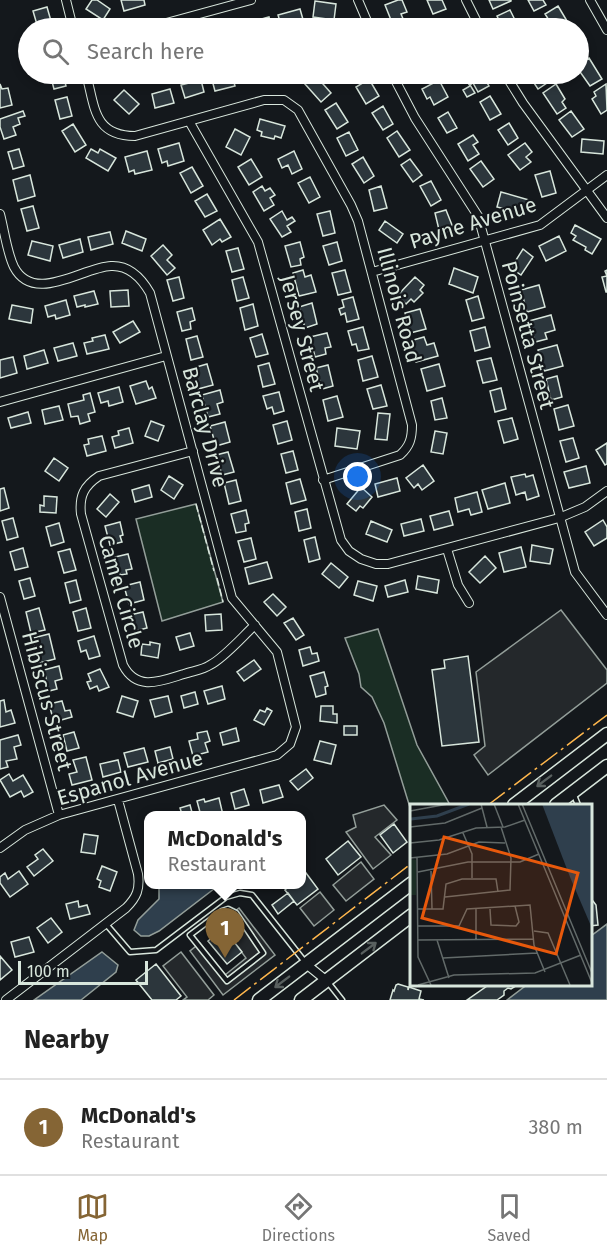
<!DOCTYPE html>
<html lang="en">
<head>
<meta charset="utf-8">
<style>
	:root { --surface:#fff; --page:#f6f6f6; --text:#222; --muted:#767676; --line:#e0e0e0; --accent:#856535 }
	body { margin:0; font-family:"Fira Sans",sans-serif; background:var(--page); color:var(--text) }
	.scale { position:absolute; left:18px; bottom:15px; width:130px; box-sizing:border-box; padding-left:6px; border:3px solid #d8e6dc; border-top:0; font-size:16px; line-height:21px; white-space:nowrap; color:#d8e6dc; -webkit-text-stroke:4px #14181c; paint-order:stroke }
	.you { position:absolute; left:358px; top:477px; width:21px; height:21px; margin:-15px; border:4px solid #fff; border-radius:50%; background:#1a73e8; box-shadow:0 0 0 9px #1a73e833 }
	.badge { display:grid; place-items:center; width:39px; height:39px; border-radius:50%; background:var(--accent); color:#fff; font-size:20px; font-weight:700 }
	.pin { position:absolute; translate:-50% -50px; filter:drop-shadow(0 2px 3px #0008) }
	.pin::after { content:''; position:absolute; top:32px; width:21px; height:18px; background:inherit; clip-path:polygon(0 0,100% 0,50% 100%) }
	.popup { position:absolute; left:144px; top:811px; width:162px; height:78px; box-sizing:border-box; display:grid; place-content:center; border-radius:12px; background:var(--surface); filter:drop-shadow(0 2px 4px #0005); font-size:20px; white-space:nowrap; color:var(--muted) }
	.popup b { font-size:22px; color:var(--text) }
	.popup::after { content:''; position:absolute; left:50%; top:100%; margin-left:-12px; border:12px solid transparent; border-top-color:var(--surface) }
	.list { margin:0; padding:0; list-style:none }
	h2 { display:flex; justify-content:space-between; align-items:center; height:78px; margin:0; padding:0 24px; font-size:26px }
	h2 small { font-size:20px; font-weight:400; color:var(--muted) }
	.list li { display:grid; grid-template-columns:39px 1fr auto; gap:18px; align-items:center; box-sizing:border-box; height:96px; padding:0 24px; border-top:2px solid var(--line) }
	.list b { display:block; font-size:22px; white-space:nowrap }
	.list p { margin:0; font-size:20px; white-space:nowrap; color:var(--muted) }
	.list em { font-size:20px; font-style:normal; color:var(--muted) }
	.icon { flex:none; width:33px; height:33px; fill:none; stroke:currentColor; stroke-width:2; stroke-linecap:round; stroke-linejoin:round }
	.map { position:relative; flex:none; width:607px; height:1000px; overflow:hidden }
	.search { position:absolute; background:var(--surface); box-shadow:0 3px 9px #0003; left:18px; right:18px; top:18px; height:66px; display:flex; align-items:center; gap:15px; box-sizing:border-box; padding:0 21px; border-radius:33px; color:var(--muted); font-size:22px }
	.sheet { height:174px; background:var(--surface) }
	nav { display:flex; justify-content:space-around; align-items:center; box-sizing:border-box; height:84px; border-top:2px solid var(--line); background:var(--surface); font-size:16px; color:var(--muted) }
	nav a { display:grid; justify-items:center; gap:3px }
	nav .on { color:var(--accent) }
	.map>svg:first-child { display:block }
	.green { fill:#1a2d24; stroke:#939e99; stroke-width:1.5 }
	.parking { fill:#24282b; stroke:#939e99; stroke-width:1.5 }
	.water { fill:#2f3f4d; stroke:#939e99; stroke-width:1.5 }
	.building { fill:#2c363c; stroke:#d8e6dc; stroke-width:1.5 }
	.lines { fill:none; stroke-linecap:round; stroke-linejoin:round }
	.lane-casing { stroke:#d8e6dc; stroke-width:7 }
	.street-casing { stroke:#d8e6dc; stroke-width:10 }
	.primary-casing { stroke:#d8e6dc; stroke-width:15 }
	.lane { stroke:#14181c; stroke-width:4 }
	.street { stroke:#14181c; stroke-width:8 }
	.primary { stroke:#14181c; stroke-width:12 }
	.fence { stroke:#d8e6dc; stroke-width:1.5; stroke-dasharray:8 3; stroke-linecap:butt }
	.power { stroke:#ffb74d; stroke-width:1.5; stroke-dasharray:21 4.5 3 4.5; stroke-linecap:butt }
	.oneway { stroke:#59605f }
	.labels { text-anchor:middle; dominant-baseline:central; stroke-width:4.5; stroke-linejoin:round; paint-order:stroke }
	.street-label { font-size:21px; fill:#d8e6dc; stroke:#14181c }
	.inset-river { fill:none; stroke:#2f3f4d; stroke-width:3 }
	.inset-road { fill:none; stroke:#626a69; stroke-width:1.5 }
	.view { fill:#e8590c; fill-opacity:0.15; stroke:#e8590c; stroke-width:3 }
	.inset-edge { fill:none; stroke:#d8e6dc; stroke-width:3 }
</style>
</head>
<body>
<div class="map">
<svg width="607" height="1000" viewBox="0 0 607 1000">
	<rect width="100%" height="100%" fill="#14181c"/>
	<path class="green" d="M196,504L223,602L162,621L136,519Z
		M378,629L417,745L450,805H412V814L384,723L372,697L361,687L359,674L345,638Z"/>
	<path class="parking" d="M561,610L607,670V683L488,775L474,755L485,746L476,672Z
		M384,805L397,820L375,837L391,855L373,869L346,832L356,827L353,815Z
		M361,862L374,879L346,901L333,885Z
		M320,892L334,910L314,926L300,908Z
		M239,908L275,955L223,995L190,951L200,943L225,975L246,958L220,923Z
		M181,952L214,995L208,1000H183L187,997L163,966Z"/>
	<path class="water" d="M159,885V884L219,885L159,931L149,936H141L134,930L138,920L159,899Z
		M607,924V1000H507L528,984H590L591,936Z
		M102,952L118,965L116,972L81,1000H34Z"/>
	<path class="building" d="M92,0H97L110,9L103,20L86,9Z
		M121,0H144L145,5L124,11Z
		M398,0H402L407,12L401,14L404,21L393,25L385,5Z
		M427,0H442L446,9L433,14Z
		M489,0H511V1L493,9Z
		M528,0H543L546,5L534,11Z
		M315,1L336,4L334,20L313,17Z
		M558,6L570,26L566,28H554L545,14Z
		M47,7L53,28H38L33,11Z
		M300,9L304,23L282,28L278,15Z
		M510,10L519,28H503L497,16Z
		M269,17L272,28H249L247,23Z
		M445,21L448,26L455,22L458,28H435L434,27Z
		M578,40L586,52L578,57Z
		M589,58L602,79L590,86L578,69V65Z
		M50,74H63L66,86L54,89Z
		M106,74H120L116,82L104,77Z
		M243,74H266L267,76L245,82Z
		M463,74H482L489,86L478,92L473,83L470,85L475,93L467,97L463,90L470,86Z
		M528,74H550L553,79L538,89Z
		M232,75L235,86L215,91L212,80Z
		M315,75L331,93L321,102L305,84Z
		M369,79L379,96L366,104L356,87Z
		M201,80L204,92L185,98L181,85Z
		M439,80L448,97L434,105L430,97L427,99L422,89Z
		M0,84L2,89L8,88L12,105L0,108Z
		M556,84L565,99L562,102L566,108L557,114L543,93Z
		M606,84L607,110L601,114L592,99L596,96L594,92Z
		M170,89L174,103L155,108L152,94Z
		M124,90L139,104L129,114L114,100Z
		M490,96L501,114L490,120L480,102Z
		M67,97L72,116L60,119L55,100Z
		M336,103L348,122L337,129L325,110Z
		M383,106L393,124L383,130L372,113Z
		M23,111L25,116L18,118L20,124L13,127L16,135L4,139L0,127V119Z
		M571,111L584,129L572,137L559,120Z
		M448,112L457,128L447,133L438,118Z
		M260,119L285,126L281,138L275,136L274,139L261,136L262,132L257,130Z
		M509,123L518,138L508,145L498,130Z
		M73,124L86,145L75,152L62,131Z
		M235,129L250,137L241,155L226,147Z
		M397,131L410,150L399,157L387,138Z
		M349,132L358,150L346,156L337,138Z
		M473,135L478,142L473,145L479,154L468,161L458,144Z
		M582,139L604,141L603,154L581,152Z
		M179,143L184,161L168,166L167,161L162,163L158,149Z
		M525,143L532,152L526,157L531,162L520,170L508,155Z
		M19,149L24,166L13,169L8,152Z
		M91,149L98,153L100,149L116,158L108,171L86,158Z
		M147,151L152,170L135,174L134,170L129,172L125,157Z
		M294,151L302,169L292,174L288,165L282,168L278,159Z
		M363,157L374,176L364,183L352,164Z
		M251,159L262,177L249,185L238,167Z
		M410,159L422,175L413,182L401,165Z
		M481,161L494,179L483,187L470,169Z
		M192,167L203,186L191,193L180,173Z
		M550,171L556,193L542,197L535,175Z
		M30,175L35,196L18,201L13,180Z
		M310,177L320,197L309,203L298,183Z
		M431,181L441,200L431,206L420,186Z
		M262,186L265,191L270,188L275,195L270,198L274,205L264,211L253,192Z
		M381,186L387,208L374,211L369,190Z
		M501,192L529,200L525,214L497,207Z
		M207,194L217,211L205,217L195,201Z
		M33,206L39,228L27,231L21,209Z
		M446,210L454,230L440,234L435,213Z
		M282,211L287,220L292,217L295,221L287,226L291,232L282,237L270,219Z
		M330,211L335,233L323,236L317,214Z
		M220,219L231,237L222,242L220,239L212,245L203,230Z
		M385,221L403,234L397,243L379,230Z
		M575,225L601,239L592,254L585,250L586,247L573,240L576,236L571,233Z
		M126,231L146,239L142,251L122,243Z
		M110,232L113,244L91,250L88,237Z
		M559,236L566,251L546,261L539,246Z
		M80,239L83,252L63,258L59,245Z
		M32,241L53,246L50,261L28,255Z
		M300,242L304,257L300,259L301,265L291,267L285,246Z
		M337,242L342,261L329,265L323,246Z
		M163,245L172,255L167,260L175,268L167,275L151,256Z
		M238,248L244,269L232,272L226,251Z
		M523,249L533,257L521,275L511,268Z
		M454,268L478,277L473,293L449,284Z
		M303,270L305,277L311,275L316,292L299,296L293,273Z
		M345,270L351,292L338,295L332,273Z
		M607,270V292H606L602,277L607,276L605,271Z
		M179,277L184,298L173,301L167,280Z
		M243,277L249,298L237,301L232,280Z
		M415,277L424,285L420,290L423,293L414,302L411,299L406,304L397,296Z
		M539,285L545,307L527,312L521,290Z
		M128,290L129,306L111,307L110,291Z
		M94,291L98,304L85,307V305L77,307L74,296Z
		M478,296L484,318L472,321L466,300Z
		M353,297L359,319L347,322L345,313L341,315L339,309L344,307L342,300Z
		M66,300L70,315L56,319L55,315L48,317L45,306Z
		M312,303L317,324L305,328L299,307Z
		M253,304L258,326L245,330L240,308Z
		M12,305L33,309L31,323L9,319Z
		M192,308L195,320L190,322L191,329L182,331L177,312Z
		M420,309L426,329L410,333L405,313Z
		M551,315L555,330L545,333L547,339L535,342L529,321Z
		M133,321L140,332L120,343L113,332Z
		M363,327L369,349L358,351L356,344L352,345L348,331Z
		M485,327L490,347L475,351L470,331Z
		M327,333L331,347L325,348L326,354L315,357L310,337Z
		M262,334L268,354L256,357L250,338Z
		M105,335L109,349L87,354L84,343L93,341L92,338Z
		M197,336L203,357L191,360L186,339Z
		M424,337L427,345L434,343L438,356L416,362L410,341Z
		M73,343L77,356L58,361L54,348Z
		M557,345L563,366L544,371L538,350Z
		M44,350L48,363L27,369L24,356Z
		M372,356L378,377L363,381L358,360Z
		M13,357L17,373L0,378V360Z
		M491,358L497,380L483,383L477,361Z
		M269,363L275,384L263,387L258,366Z
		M207,364L213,385L198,389L193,368Z
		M439,364L445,386L427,391L421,369Z
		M328,365L333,386L322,389L316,368Z
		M557,376L562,397L551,400L546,379Z
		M146,381L149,389L152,387L156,398L136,404L130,386Z
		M381,385L387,406L373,409L367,389Z
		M119,387L123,402L109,406L108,401L101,403L98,393Z
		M501,388L506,409L495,412L490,391Z
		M220,390L223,402L217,404L220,414L208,417L202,395Z
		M279,392L284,411L274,414L272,407L267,409L263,396Z
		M90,393L95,412L88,414L90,421L80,424L78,416L71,417L68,404L84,400L83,395Z
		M337,396L343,417L328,421L323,400Z
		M442,398L447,418L435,420L431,401Z
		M568,405L574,426L559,430L554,409Z
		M59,406L63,420L45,424L42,410Z
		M28,412L31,423L11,428L8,418Z
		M378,413L390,414L387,440L375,439Z
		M512,418L518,439L504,443L498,421Z
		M151,421L164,426L158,441L145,436Z
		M287,421L292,440L278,444L273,425Z
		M225,422L230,442L216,446L210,426Z
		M129,428L133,443L115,448L112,437L119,435L118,431Z
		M337,428L360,431L357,449L335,446Z
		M435,431L447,433L443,454L431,452Z
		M102,436L106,451L87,456L84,445L89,444L88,439Z
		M573,438L579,458L566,462L560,441Z
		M607,443V464L605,465L596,450Z
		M293,451L298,470L286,473L281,454Z
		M228,452L234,472L222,475L216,455Z
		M54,458L68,468L59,481L45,471Z
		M423,465L434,481L422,490L418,484L414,488L406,478Z
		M586,466L590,483L569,488L564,472Z
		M525,474L526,477L533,475L539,496L527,500L525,492L516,495L511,477Z
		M169,476L183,485L174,499L161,490Z
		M397,478L400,491L378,497L375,484Z
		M300,479L306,500L291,504L286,483Z
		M236,480L241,501L229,504L224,483Z
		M505,483L510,503L488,509L482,490Z
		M149,485L152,497L135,502L132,490Z
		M361,487L372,497L363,508L360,506L356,511L347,504Z
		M4,488L9,508L0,511V489Z
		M477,492L482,512L471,515L469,509L458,512L455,498Z
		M110,494L119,502L106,517L97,509Z
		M44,496L57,497L56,513L40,512V505L44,506Z
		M307,509L311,528L299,531L295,512Z
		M246,510L249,523L245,524L246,531L236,533L231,514Z
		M449,511L453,525L434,530L430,516Z
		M13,518L18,537L7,540L2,521Z
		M421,519L424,531L404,536L401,524Z
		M603,520L607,527V538L594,546L585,532Z
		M371,521L392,530L387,542L366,534Z
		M120,522L123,535L120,536L122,542L110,545L105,526Z
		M59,523L64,542L51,546L46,527Z
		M315,537L320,559L309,562L304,540Z
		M251,538L256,559L244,562L238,541Z
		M532,545L553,549L550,564L530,561Z
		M521,547L526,567L504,572L499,553Z
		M23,548L28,567L15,570L10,552Z
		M70,549L76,570L64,573L58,552Z
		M128,554L132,569L126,570L127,574L120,575L115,557Z
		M485,556L496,568L480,583L469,572Z
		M267,562L272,578L249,584L245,568Z
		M331,563L348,577L339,588L322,574Z
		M418,576L439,580L437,593L416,589Z
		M30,578L35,596L24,599L19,581Z
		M76,580L81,600L70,603L65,583Z
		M405,580L408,592L388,597L385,586Z
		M358,581L377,586L373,601L354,595Z
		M140,582L144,600L129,604L124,586Z
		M273,594L286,607L277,616L264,602Z
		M39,608L45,630L31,633L26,612Z
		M86,608L91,628L78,631L73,612Z
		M143,612L147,628L135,631L130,615Z
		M221,614L222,630L206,631L205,615Z
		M293,618L304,635L296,640L284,623Z
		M190,633L194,646L180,650L176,637Z
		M49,634L55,659L39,663L33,638Z
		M94,636L100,656L89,659L86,650L81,652L78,641Z
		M150,642L160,644L158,658L141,655L142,644L150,645Z
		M310,647L312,654L317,653L319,661L303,666L299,650Z
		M468,656L479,742L442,746L432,670L445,668L444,660Z
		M254,660L261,669L244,681L237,672Z
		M59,666L62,679L55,681L57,689L49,691L44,670Z
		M100,669L109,687L99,691L97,686L90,689L87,682L91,681L88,674Z
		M324,672L328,686L325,687L326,694L316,697L310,676Z
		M222,686L225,699L208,704L204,691Z
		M195,692L198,704L184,708L181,696Z
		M122,696L138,701L133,717L117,712Z
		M168,696L172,712L155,717L150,700Z
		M4,700L6,712L11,710L15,723L0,727V701Z
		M62,701L65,711L70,710L72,717L54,722L49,704Z
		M321,706H333V714H337V723L320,721Z
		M267,708L272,711L264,725L254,720L260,710L265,712Z
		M344,726H357V735H344Z
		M236,728L239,741L223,745L220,733Z
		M207,731L210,741L205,743L208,752L193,756L189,741L198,739L197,733Z
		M74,732L79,748L67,751L63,735Z
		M18,735L21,745L14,747L17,759L6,761L8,767L0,769V740Z
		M320,741L336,745L331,764L314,760Z
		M170,747L173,759L158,763L155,751Z
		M144,748L148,762L128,767L124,753Z
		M86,757L92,780L72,785L69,774L77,772L73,760Z
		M118,760L121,772L103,777L100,764Z
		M306,769L313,778L298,790L290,781Z
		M9,774L13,781L23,775L33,792L24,797L21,791L10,797L0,780Z
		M279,785L283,797L263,803L260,790Z
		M244,789L249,805L235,809L231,793Z
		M219,798L223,815L201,816L197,801L204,799L205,802Z
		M190,805L193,816H178L182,814L180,808Z
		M394,824L407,842L393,853L380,835Z
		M84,834L98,836L95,854L81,852Z
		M348,841L361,857L338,875L326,859Z
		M43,849L53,861L34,876L27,867L38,859L35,855Z
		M102,866L117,872L110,891L99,887L101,881L97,879Z
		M19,871L28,884L10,897L0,883V877L5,873L8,879Z
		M306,873L318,889L297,905L285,890L291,884H302V877Z
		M288,893L294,901L278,914L272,905Z
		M78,901L79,907L87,905L90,914L70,919L66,904Z
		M590,901H593L596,905L598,925L590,926Z
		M51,918L62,932L48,943L37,928Z
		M223,928L242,952L227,964L208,941Z
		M29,937L34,952L15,957L11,942Z
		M0,956L12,970L0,980Z
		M156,964L181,996L176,1000H152L136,980Z
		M398,984L408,987V990L409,987L421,991L419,999L424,1000H390L393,990L394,991L396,985Z
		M490,984H519L511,989L508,988L504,991V995L497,1000H467Z"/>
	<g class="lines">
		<g class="lane-casing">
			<path id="lane" d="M574,795L578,805
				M228,909L236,913L263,953L227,981L190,935L222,911Z
				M206,923L244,926
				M106,924L130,952L156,950L226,897L240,893L252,895L305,962
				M327,981L342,1000"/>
		</g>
		<g class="street-casing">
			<path id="street" d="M66,0L73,28
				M358,0L370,28
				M466,0L480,28
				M590,0L607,30
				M148,28L251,0
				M86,74C95,106 93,136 135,136L264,100H284L298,110L351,205L358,221L412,425C412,438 410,446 400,455L323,480
				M392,74L415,118L478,216L575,572L607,615
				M505,74L523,103L607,218
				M189,121L258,242L341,540L349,551L361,559L376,564H388L559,518L585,507L607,491
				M0,214C4,229 7,253 14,267C34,305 83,267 111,266C130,265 142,279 150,293L232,598L277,652L296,727L290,744L277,755L59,815L25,830L0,848
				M372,272L540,225L607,175
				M0,402L166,356
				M193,451L99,476C84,486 79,496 81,514L123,665C137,692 161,681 184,674C192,671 203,670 210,665C224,658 243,636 255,625
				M447,549L458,585L469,603
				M0,597L59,815
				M306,964L327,981
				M6,1000L126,908C137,897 140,889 138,874L118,800"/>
		</g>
		<g class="primary-casing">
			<path id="primary" d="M514,805L607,734
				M556,805L607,766
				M259,1000L412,883
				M301,1000L412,915"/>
		</g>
		<use href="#lane" class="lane"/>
		<use href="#street" class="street"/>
		<use href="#primary" class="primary"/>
		<path class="fence" d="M196,504L214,571
			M217,578L223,602"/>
		<path class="power" d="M488,805L607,715
			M234,1000L412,863"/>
	</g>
	<defs><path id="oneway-shaft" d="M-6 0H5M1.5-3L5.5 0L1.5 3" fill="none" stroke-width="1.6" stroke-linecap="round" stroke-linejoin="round" transform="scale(1.5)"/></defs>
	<g class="oneway">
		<use href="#oneway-shaft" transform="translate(544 781) rotate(143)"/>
		<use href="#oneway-shaft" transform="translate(369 948) rotate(-37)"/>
		<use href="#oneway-shaft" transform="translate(282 982) rotate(143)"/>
	</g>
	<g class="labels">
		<g class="street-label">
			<text transform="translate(473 223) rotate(-17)">Payne Avenue</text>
			<text transform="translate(399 305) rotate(75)">Illinois Road</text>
			<text transform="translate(302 333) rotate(75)">Jersey Street</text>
			<text transform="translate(528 335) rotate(75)">Poinsetta Street</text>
			<text transform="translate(205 427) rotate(75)">Barclay Drive</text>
			<text transform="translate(121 592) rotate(74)">Camel Circle</text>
			<text transform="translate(47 701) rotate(75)">Hibiscus Street</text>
			<text transform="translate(130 778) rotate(-16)">Espanol Avenue</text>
		</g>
	</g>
	<g transform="translate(410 804)">
		<rect width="182" height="182" fill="#14181c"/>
		<path d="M0,55L6,56V91H0Z" fill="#1a2d24"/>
		<path d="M132,0H181V122L160,73Z" fill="#2f3f4d"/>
		<path class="inset-river" d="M1,15L27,12L59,0"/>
		<path class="inset-road" d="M71,0L77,23M84,0L93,23M108,0L182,179M112,0L182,169M0,7L38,0M0,23L35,19L72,4M53,29L62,50V74M0,39L29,36L66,24L95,23L115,16M0,54L37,50L69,38L95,39M7,54L8,153L21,181M21,67L22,105M8,68L58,58H110L129,50M35,93L100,86L101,54L91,23M8,105H33L36,80L52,75H86L88,88M66,105V136M80,105L81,121L106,122L109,118L105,102M8,122H49L57,105L120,101L124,141L135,168M124,127L138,129L160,181M8,136L123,135M27,136L39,174M33,154L127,149M8,181L44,171L125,169L171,151"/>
		<path class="view" d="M34,33L168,69L146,150L12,114Z"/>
		<rect width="182" height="182" class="inset-edge"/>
	</g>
</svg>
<div class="scale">100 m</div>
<div class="you"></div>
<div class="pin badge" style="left:225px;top:958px">1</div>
<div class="popup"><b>McDonald's</b>Restaurant</div>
<div class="search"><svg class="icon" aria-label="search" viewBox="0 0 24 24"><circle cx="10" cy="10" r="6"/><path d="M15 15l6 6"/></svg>Search here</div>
</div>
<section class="sheet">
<h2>Nearby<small></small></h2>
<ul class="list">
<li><span class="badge">1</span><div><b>McDonald's</b><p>Restaurant</p></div><em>380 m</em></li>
</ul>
</section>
<nav>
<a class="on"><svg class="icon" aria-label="map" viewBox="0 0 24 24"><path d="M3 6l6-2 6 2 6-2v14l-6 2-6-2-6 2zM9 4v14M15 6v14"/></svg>Map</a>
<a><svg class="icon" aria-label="directions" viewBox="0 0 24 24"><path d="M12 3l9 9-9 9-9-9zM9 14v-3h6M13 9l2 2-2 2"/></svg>Directions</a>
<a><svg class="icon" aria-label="saved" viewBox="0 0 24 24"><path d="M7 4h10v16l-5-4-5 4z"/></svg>Saved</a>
</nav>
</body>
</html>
